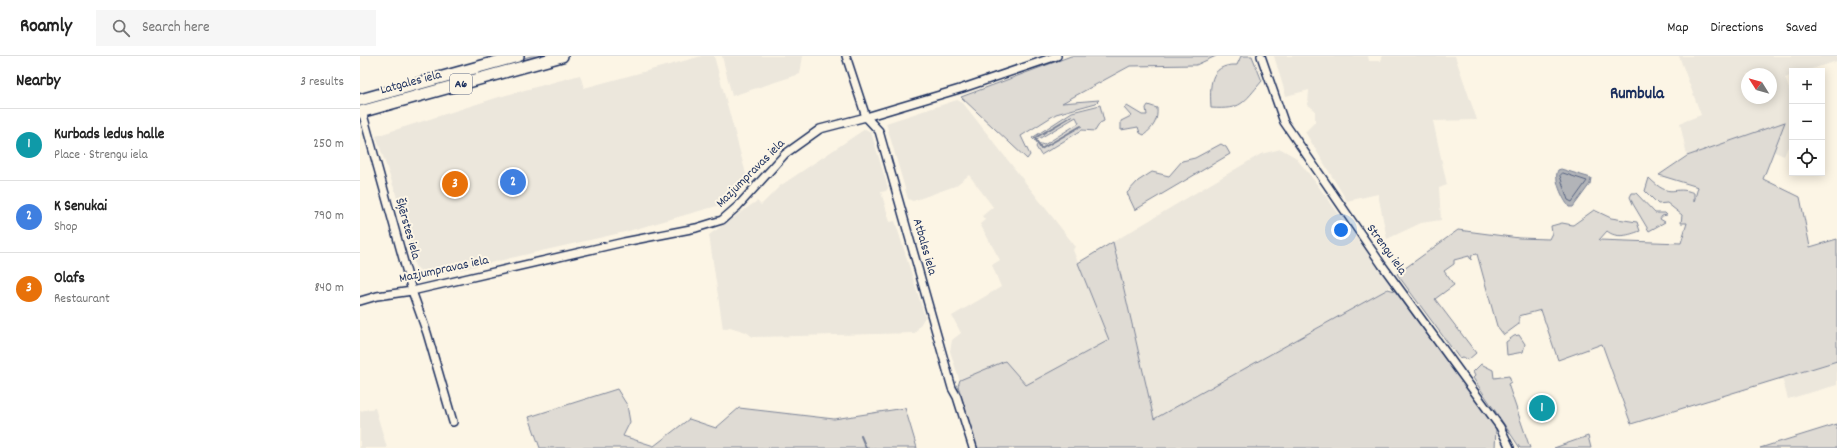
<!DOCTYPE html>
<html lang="en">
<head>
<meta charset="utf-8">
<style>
	:root { --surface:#fff; --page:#f6f6f6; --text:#222; --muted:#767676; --line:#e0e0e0; --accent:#0f766e }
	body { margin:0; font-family:Dekko,sans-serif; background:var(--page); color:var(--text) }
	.controls { position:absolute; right:12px; top:12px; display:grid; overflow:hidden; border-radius:0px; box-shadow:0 2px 10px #0003 }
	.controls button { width:36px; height:36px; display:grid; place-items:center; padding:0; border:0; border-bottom:1px solid var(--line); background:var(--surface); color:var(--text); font:20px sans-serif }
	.compass { position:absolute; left:1381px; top:12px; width:36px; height:36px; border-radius:50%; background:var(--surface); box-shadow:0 2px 10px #0003; rotate:307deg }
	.you { position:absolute; left:981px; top:174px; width:14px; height:14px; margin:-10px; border:3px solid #fff; border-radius:50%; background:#1a73e8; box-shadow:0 0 0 6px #1a73e833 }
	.badge { display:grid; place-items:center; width:26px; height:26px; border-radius:50%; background:var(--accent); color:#fff; font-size:13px; font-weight:700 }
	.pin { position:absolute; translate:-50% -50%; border:2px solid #fff; box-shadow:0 1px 4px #0006 }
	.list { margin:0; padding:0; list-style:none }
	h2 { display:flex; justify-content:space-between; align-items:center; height:52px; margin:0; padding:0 16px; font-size:17px }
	h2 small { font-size:13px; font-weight:400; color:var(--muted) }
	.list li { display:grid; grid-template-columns:26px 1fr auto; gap:12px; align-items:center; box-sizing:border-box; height:72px; padding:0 16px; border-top:1px solid var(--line) }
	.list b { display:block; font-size:15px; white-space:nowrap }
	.list p { margin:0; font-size:13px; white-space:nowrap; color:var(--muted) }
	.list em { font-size:13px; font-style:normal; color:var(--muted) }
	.icon { flex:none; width:22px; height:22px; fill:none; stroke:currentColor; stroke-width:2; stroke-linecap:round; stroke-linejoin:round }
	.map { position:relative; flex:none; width:1477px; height:392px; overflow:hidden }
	header { display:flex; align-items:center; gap:24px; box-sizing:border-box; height:56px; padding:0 20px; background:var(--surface); border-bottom:1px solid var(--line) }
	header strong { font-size:19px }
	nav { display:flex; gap:22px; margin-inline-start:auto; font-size:14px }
	.search { width:280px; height:36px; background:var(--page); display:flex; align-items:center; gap:10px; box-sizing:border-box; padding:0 14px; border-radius:0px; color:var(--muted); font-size:15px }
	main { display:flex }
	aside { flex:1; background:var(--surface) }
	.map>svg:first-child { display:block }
	.built { fill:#ece7dc; fill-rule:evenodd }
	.green { fill:#dfdbd4; stroke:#7d8599 }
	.water { fill:#b2b4b8; stroke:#767f94 }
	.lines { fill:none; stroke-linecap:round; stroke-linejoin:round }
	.shore { stroke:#576482; stroke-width:1 }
	.stream { stroke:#767f94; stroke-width:2 }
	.minor-casing { stroke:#1b2f5e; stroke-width:10 }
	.highway-casing { stroke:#1b2f5e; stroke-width:14 }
	.minor { stroke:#fcf5e5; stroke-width:7 }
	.highway { stroke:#fcf5e5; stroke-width:11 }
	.labels { text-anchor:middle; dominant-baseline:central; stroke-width:4; stroke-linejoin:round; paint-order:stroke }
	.shield { fill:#fcf5e5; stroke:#5e6a86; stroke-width:1 }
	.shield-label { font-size:12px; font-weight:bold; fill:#1b2f5e }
	.street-label { font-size:13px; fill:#1b2f5e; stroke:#fcf5e5 }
	.district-label { font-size:17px; font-weight:bold; fill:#1b2f5e; stroke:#fcf5e5 }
</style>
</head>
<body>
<header>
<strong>Roamly</strong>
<div class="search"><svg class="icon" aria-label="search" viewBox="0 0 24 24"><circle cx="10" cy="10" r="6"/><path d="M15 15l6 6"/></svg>Search here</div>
<nav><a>Map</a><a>Directions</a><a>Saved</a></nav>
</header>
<main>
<aside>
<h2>Nearby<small>3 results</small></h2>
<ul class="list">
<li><span class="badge" style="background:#0f9aa8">1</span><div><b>Kurbads ledus halle</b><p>Place · Strengu iela</p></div><em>250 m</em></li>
<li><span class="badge" style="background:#3f7fe0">2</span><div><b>K Senukai</b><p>Shop</p></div><em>790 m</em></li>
<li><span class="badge" style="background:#e8710a">3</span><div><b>Olafs</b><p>Restaurant</p></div><em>840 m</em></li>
</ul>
</aside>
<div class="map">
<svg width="1477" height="392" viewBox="0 0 1477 392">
	<rect width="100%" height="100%" fill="#fcf5e5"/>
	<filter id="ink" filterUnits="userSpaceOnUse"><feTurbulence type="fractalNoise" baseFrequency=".025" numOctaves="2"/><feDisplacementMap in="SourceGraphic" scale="8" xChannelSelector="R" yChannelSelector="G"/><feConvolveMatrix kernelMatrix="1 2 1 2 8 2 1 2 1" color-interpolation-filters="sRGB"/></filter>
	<g filter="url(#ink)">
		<path class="built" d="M342,0H354L389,129L368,135L371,146L265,176L68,221L55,210L35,135L16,80L139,41L220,19L224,32Z
			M362,0H443L440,18L372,40Z
			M914,0H1008L1009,5H1021L1022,0H1095L1117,64L1073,65L1087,129L1079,132L1081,164L1061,167L1027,183L1018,138L987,145L945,76L955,66V54L948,49L949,34L926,40Z
			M1319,0H1477V5L1445,15H1432V19L1425,22L1432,41V93L1428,91L1424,100L1408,93L1402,74L1327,100L1320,67L1341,59ZM1387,18H1411V42H1387Z
			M597,44L603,47L715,190L713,194L749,284L657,335L601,329L590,295L592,284L601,277L592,260L641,231L632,209L640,204L620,168L625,164L622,160L633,151L609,119L595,130L553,145L548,143L526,67Z
			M505,73L511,76L528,132L526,135L521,136L530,166L535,165L565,261L555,277L393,281L386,276L370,271L363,273L349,179L397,145L401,149L420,130Z
			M921,93L935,101L950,119L1031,229L1028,233L794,363L753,186L901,98Z
			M1477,305V329L1428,343L1422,322Z
			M15,352L27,392H0V355Z"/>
		<path class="green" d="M171,0H186L0,51V48Z
			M711,0H856L836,9L770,10L702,47L739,44L736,47L696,58L661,80L670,99L667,103L601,41Z
			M881,0H892L902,25C883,47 882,54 851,52C850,31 848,8 877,9Z
			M740,49L744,65L740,67L735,75L722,74L681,99L676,91L678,87L684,89L719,67L716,61L675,85L672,82L712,56Z
			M788,49L797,52C798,64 794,71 784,79L780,77L778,71L761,74V65L771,60L764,52L767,50L782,59H787L786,52Z
			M1425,66L1403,123L1440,141L1450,191L1477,183V305L1271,368L1242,288L1198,304L1181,254L1159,260V268L1144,279L1137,270L1117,198L1112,199L1111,204L1109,200L1094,204V208L1084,215L1094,229L1075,243L1116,297L1108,304L1102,301L1099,302L1037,218L1098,174L1159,182L1189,183L1192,177L1191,170L1202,167L1213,169L1234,154L1251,162L1277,166L1280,175C1269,179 1257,183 1247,175L1239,184L1321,187L1327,167H1321L1322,159L1307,147L1298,148L1285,135L1289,122C1312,145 1313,128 1334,137V146L1338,131L1299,119L1327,100Z
			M861,88L866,91L870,98L775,154L767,137L778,125L792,116L809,120L822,105L835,102Z
			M1272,137H1276L1295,157H1305L1307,159L1302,160L1300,163L1305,166L1289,175L1273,148L1270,141Z
			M753,186L794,363L1028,233L1035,235L1136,372L1135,392H617L598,330L600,324L645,305L666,329L749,284L718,207Z
			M1159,279L1165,288L1163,296L1147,299L1146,286L1154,280Z
			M1121,308L1133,314L1134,322L1149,320L1151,326L1148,328L1170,392H1160L1113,322L1115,320L1113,316Z
			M257,333L267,349L270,366L263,380L294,390L329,363L356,372L379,352L474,363L545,352L557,392H180L169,361Z
			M1477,368V392H1400Z
			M1228,380L1231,392H1194Z"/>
		<path class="water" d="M1201,113L1231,122L1230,128L1213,151H1209C1203,143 1193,123 1198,114Z"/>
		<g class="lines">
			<path class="shore" d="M1203,117L1227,125L1212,146L1208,144L1200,120Z"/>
			<path class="stream" d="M712,60L675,82L681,93L721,70
				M501,380L506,392"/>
			<g class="minor-casing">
				<path id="minor" d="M486,0L506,61L519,75L592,332L597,341L613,392
					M901,0L924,66L1022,209L1140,371L1150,392
					M2,55L52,235L67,277L93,366
					M0,245L17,240L52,235L264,186L336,172L362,164L378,150L425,98L460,73L506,61L603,32L697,0"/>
			</g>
			<g class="highway-casing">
				<path id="highway" d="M0,44L158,0
					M0,56L202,0"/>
			</g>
			<use href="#minor" class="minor"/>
			<use href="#highway" class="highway"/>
		</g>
	</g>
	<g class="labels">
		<rect class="shield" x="90" y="18" width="22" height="20" rx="3"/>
		<g class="shield-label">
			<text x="101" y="28">A6</text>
		</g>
		<g class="street-label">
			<text transform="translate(51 27) rotate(-15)">Latgales iela</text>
			<text transform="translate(391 118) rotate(-45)">Mazjumpravas iela</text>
			<text transform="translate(47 173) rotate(74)">Šķērstes iela</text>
			<text transform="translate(564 191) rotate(74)">Atbalss iela</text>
			<text transform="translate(1026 194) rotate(54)">Strengu iela</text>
			<text transform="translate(84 214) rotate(-12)">Mazjumpravas iela</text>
		</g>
		<g class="district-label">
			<text x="1277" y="39">Rumbula</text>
		</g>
	</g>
</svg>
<div class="controls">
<button>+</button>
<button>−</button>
<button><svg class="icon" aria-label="locate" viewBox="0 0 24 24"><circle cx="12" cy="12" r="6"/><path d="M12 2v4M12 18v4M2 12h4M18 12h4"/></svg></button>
</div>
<svg class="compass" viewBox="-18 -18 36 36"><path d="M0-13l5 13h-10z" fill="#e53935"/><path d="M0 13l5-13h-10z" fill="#767676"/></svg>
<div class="you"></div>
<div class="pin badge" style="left:1182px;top:352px;background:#0f9aa8">1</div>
<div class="pin badge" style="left:153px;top:126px;background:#3f7fe0">2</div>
<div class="pin badge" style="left:95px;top:128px;background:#e8710a">3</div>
</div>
</main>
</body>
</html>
